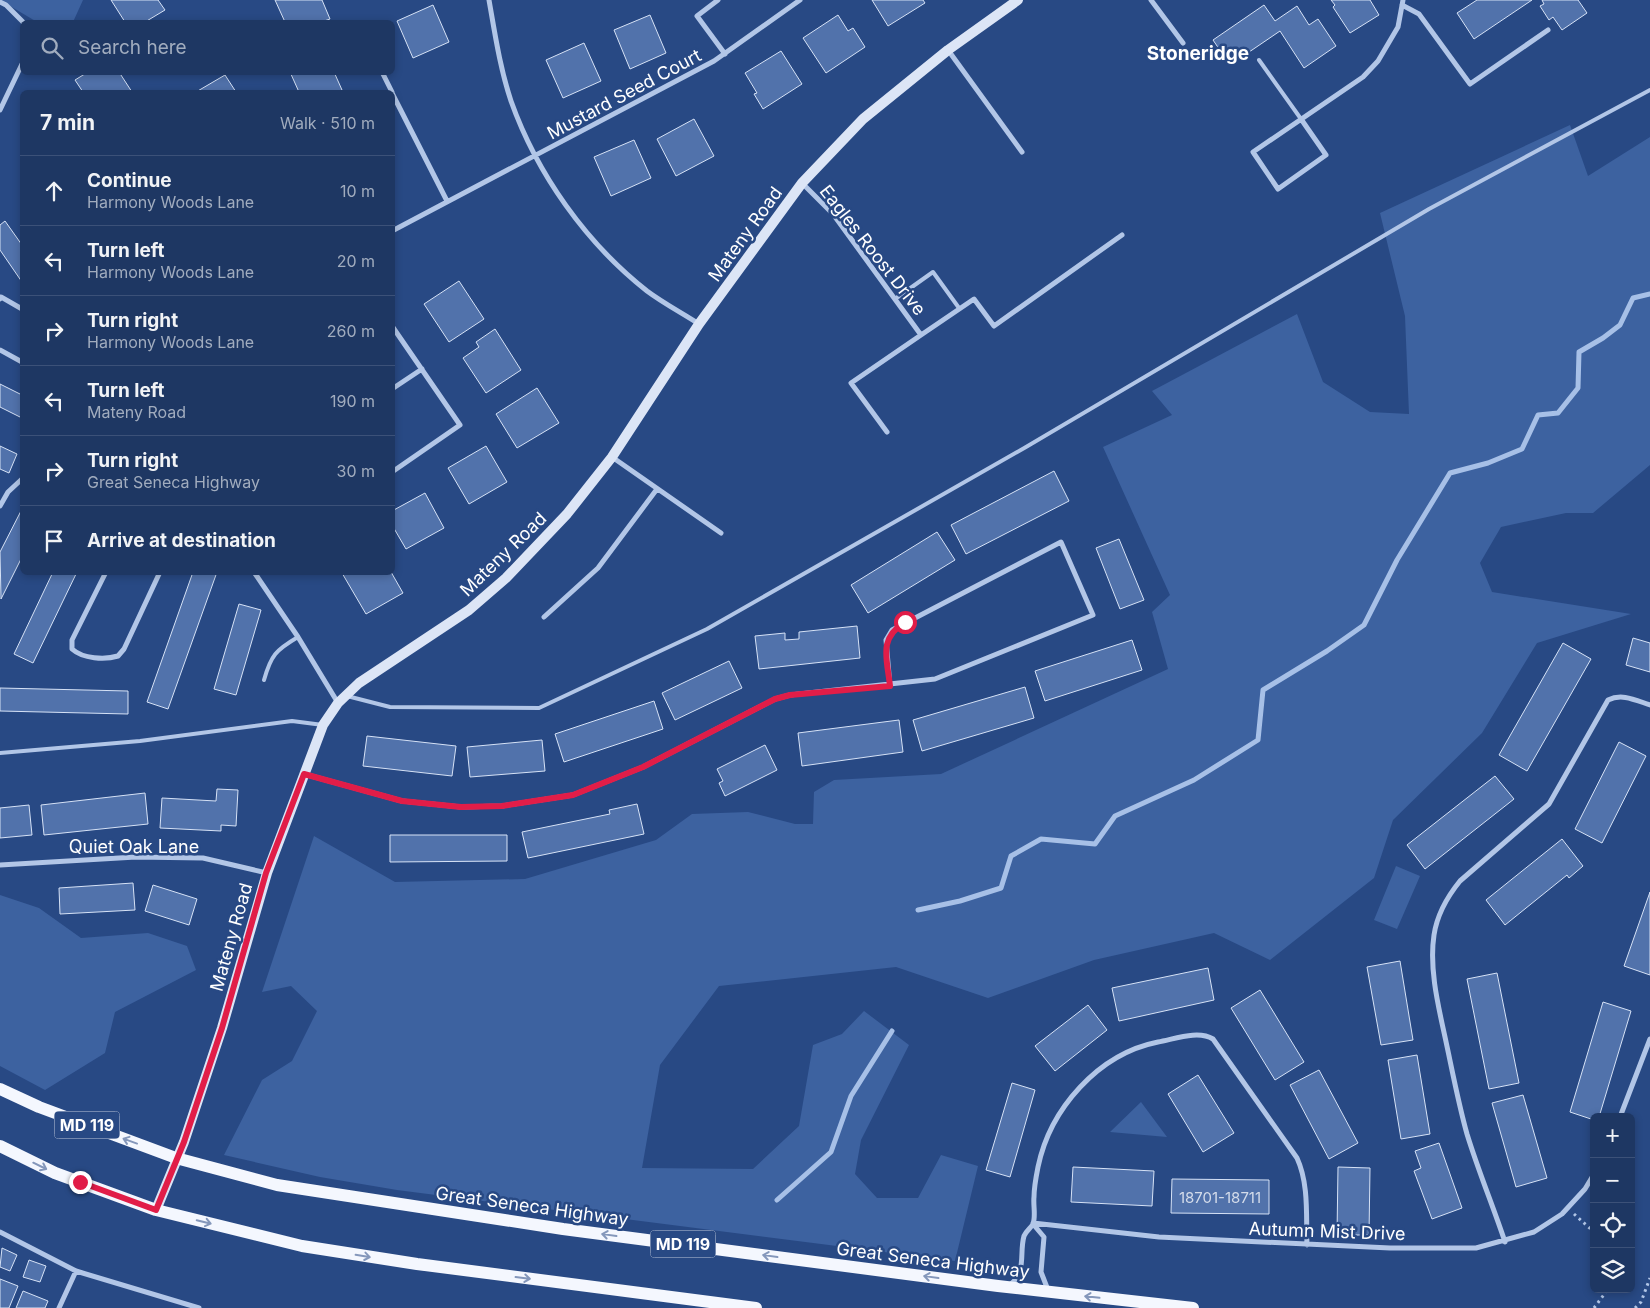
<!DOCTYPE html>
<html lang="en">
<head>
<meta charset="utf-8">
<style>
	:root { --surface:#1e3763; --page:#2b426c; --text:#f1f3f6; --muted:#a1acbe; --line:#3c5178 }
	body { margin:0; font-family:Inter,sans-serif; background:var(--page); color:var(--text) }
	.controls { position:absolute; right:15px; bottom:15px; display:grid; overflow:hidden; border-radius:8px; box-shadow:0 2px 8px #0003 }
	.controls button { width:45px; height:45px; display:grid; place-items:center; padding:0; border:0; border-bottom:1px solid var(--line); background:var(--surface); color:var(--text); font:25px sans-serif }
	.stop { position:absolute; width:15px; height:15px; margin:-11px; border:4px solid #e11d48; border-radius:50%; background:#fff }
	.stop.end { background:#e11d48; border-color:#fff; box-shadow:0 1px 5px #0008 }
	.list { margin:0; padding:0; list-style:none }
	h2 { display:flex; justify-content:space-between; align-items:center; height:65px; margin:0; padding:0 20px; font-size:21px }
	h2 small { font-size:16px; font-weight:400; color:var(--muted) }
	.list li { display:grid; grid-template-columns:32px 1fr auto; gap:15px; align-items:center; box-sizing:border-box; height:70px; padding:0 20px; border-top:1px solid var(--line) }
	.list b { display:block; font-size:19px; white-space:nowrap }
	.list p { margin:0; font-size:16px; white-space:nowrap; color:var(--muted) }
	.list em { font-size:16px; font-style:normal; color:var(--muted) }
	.icon { flex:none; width:28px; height:28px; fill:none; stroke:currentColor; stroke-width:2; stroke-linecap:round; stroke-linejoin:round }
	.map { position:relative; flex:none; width:1650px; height:1308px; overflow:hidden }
	.search { position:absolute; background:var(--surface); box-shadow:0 2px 8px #0003; left:20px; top:20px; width:375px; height:55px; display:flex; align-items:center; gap:12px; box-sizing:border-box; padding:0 18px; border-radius:8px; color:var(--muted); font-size:19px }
	.panel { position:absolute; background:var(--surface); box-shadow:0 2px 8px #0003; left:20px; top:90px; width:375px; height:485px; border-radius:8px }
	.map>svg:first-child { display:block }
	.green { fill:#3d62a0 }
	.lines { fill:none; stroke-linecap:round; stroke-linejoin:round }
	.stream { stroke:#a7c0e7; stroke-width:5 }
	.building { fill:#5172ab; stroke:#d6e2f6 }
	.path { stroke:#b2c6e7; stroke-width:3; stroke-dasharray:2.5 4; stroke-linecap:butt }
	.lane { stroke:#b2c6e7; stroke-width:4 }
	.street { stroke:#b2c6e7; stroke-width:5 }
	.secondary { stroke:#dce5f6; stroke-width:10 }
	.primary { stroke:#f4f7fe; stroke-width:12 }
	.oneway { stroke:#8497bb }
	.route { stroke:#e11d48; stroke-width:6 }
	.labels { text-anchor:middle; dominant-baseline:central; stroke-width:5; stroke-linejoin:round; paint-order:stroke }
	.number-label { font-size:15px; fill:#d4dcea }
	.shield { fill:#284984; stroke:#bec8da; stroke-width:1 }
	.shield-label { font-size:16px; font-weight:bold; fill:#fff }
	.street-label { font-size:18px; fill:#fff; stroke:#284984 }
	.neighbourhood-label { font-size:19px; font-weight:bold; fill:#fff; stroke:#284984 }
</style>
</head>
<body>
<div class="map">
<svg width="1650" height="1308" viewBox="0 0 1650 1308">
	<rect width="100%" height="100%" fill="#284984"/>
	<path class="green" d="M0,0H83L73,22H37Z
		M1570,125L1588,176L1650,137V465L1593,513H1566L1501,527L1480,563L1492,592L1631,614L1537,643L1482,733L1393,820L1374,878L1270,960L1214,933L1094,960L988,998L896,967L719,986L660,1065L642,1168L753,1169L799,1126L813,1045L842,1034L864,1011L909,1045L861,1140L855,1174L877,1198H918L941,1155L978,1166L955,1261L397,1190L320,1177L224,1155L262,1080L292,1061L317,1011L291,986L262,992L314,836L395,882L525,879L656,840L692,814L748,812L795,824H813L814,792L834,780L941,774L1168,669L1152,612L1170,595L1103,447L1172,415L1152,391L1297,314L1323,382L1370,412L1409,414L1405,316L1380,213Z
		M1396,866L1420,876L1397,929L1374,920Z
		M0,895L39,908L81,938L148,933L187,946L196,970L115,1012L105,1053L45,1090L0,1066Z
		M1141,1102L1167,1137L1110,1132Z"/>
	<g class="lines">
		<path class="stream" d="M918,910L960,901L1001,888L1011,856L1041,839L1095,844L1115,816L1194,780L1258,740L1263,690L1327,651L1364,625L1397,560L1450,473L1488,463L1522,449L1538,415L1558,413L1578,388L1579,352L1603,338L1620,325L1633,298L1650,294
			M777,1200L831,1152L851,1096L892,1031"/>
	</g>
	<path class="building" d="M111,0H158L165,10L145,22H125Z
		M275,0H322L330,19L321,22H285Z
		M872,0H923L925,3L888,26Z
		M1331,0H1370L1379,15L1350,33L1333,7L1335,5Z
		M1477,0H1532L1474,39L1457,13Z
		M1542,0H1578L1587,13L1562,30L1553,17L1549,20L1540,6L1544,4Z
		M433,5L449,42L413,58L397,21Z
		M1264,5L1275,21L1297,6L1309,25L1318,19L1336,46L1304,68L1280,31L1230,65L1213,40Z
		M650,15L666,53L630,69L614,30Z
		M838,15L848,31L853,28L865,47L826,73L803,38Z
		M584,43L601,81L563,98L546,60Z
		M781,51L802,84L763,109L754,94L757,93L745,73Z
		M88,72H119L132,92H83L75,80Z
		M290,72H334L342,90L337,92H299Z
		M225,75L236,92H196Z
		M694,119L714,156L676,176L657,139Z
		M634,140L651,178L611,196L594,157Z
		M5,221L22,245V282L0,250V225Z
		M459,281L484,319L449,342L424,304Z
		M495,329L521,370L486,393L463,358L479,347L476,342Z
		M0,384L22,395V418L0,407Z
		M537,388L559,423L517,448L496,414Z
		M0,446L17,454L9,473L0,469Z
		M486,446L507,482L469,504L448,468Z
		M1054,471L1069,501L966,554L951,525Z
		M425,493L444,528L406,549L392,525V511Z
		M22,509V557L1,599L0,552Z
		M937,532L955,560L868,613L851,585Z
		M1119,539L1144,600L1120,609L1096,548Z
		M53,572H77L33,663L14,654Z
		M193,572H217L168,709L147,702Z
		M391,572L403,593L366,614L342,573Z
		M239,604L261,610L236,695L214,689Z
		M857,626L860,658L759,669L755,636L785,633V640L799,639V632Z
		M1633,638L1650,643V672L1626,665Z
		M1132,640L1142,670L1045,701L1035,671Z
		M1563,643L1591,659L1527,771L1499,755Z
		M729,661L742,688L675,720L662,693Z
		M1025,687L1034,718L922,751L913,720Z
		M0,688L128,691V714L0,711Z
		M654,701L663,729L564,762L555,734Z
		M899,720L903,752L802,766L798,733Z
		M367,736L456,746L452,776L363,766Z
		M542,740L545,771L470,777L467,747Z
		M1619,742L1646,756L1602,843L1575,829Z
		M765,745L777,770L725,796L719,783L723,781L717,769Z
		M1495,776L1514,799L1425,869L1407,845Z
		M217,789L238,790L236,826L221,825V831L160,828L162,798L216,801Z
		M145,793L148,824L44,835L41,805Z
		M637,804L644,834L528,858L522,832L610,814L609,810Z
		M29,805L32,835L0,838V808Z
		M390,835H507V861L390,862Z
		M1562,839L1583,866L1569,878L1567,875L1505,925L1486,900Z
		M133,883L135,910L60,914L59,888Z
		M153,885L197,899L189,925L145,911Z
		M1650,892V975L1624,966Z
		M1400,961L1413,1040L1381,1045L1367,967Z
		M1208,968L1214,1000L1119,1021L1112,988Z
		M1497,973L1519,1083L1489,1089L1467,979Z
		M1260,990L1304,1062L1275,1080L1231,1008Z
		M1603,1002L1631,1011L1599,1117H1594V1120L1570,1112Z
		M1088,1005L1107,1030L1055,1071L1035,1046Z
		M1417,1055L1430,1134L1401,1139L1388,1060Z
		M1319,1070L1358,1143L1329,1159L1290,1085Z
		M1198,1075L1234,1133L1203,1152L1168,1094Z
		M1012,1083L1035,1090L1010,1177L986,1170Z
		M1523,1095L1547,1178L1516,1187L1492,1103Z
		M1439,1143L1462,1208L1432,1219L1414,1171L1421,1168L1415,1151Z
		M1073,1167L1154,1171L1152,1206L1071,1202Z
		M1338,1167L1370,1168L1369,1235H1337Z
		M1172,1179L1269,1180V1214L1171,1213Z
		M2,1248L17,1255L10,1271L0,1267Z
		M29,1260L46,1266L40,1282L23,1277Z
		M0,1279L18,1286L9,1308H0Z
		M23,1291L48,1301L45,1308H16Z"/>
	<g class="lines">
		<path class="path" d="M1574,1214L1594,1232
			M1594,1308L1608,1289
			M1635,1308L1641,1302L1650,1278"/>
		<path class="lane" d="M1259,60L1301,119
			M895,299L933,272L959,308
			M264,680C271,655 276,650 298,637
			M347,696L390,707L539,708L707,629L1026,447L1429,209L1650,90
			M0,753L140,741L292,721L323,725"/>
		<path class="street" d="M489,0C495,34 500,68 511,101C537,174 586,243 647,291C663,303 682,313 699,324
			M718,0L697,16L725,54
			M1151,0L1183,43
			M0,2L6,5L23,22
			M1402,5L1419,14L1470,84L1548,30
			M948,50L1022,152
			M382,72L392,92
			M392,93L447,201
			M0,110L22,64
			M1301,119L1326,155L1278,189L1253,152L1363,77L1378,61L1398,27L1403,0
			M802,183L833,214L921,335L851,383L887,432
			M392,231L714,61L800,0
			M0,299L1,297L22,309
			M392,326L460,425L392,472
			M921,335L974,299L994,326L1122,235
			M0,350L22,362
			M392,389L422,369
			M612,457L721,533
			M0,506L8,492L22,479
			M106,572L72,640V649C83,659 105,660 118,656L124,649L160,572
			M254,572L298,637L338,703
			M544,617L598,568L657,489
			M304,774L402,801L461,807L502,806L573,795L643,767L775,699L790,695L935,679L1093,615L1061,542L892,630L886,640L890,686
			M0,865L136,857L203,858L267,873
			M1620,1117L1650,1039
			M1033,1223L1159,1237L1390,1248H1476L1534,1232L1562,1214L1585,1189L1594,1174
			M1033,1224L1044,1237L1041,1272L1048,1290
			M0,1232L76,1271L199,1308
			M1505,1242C1493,1206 1478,1170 1467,1134C1458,1102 1452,1069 1445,1037C1438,1005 1429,968 1434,935C1437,915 1447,897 1460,881L1549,804L1608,700C1622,693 1635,700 1650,705
			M1010,1285C1027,1271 1019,1254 1024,1236C1026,1231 1031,1228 1033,1224C1036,1216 1033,1205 1034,1197C1034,1187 1036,1177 1038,1167C1050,1109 1098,1054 1158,1042C1175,1039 1198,1030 1213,1039L1297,1158C1309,1184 1306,1216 1307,1245
			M59,1308L76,1271"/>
		<path class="secondary" d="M156,1210L184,1142L222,1028L267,873L323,725L338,703L359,683L469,610L506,578L567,514L612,457L699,324L802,183L863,119L948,50L1018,0"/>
		<path class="primary" d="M0,1089L39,1107L176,1158L277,1185L563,1229L998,1286L1193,1308
			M0,1146L55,1173L156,1210L302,1246L417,1264L756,1308"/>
	</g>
	<defs><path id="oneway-shaft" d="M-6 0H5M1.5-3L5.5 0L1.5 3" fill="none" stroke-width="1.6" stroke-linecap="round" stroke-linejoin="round" transform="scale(1.25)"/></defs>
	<g class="oneway">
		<use href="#oneway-shaft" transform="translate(130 1141) rotate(-160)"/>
		<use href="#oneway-shaft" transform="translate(40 1166) rotate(26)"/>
		<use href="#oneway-shaft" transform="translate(204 1222) rotate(14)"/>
		<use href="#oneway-shaft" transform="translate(609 1235) rotate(-172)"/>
		<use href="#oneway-shaft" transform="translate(363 1256) rotate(9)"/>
		<use href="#oneway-shaft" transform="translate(770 1256) rotate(-172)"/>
		<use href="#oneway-shaft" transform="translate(931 1277) rotate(-172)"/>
		<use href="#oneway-shaft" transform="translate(523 1278) rotate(7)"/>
		<use href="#oneway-shaft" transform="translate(1092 1297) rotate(-174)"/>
	</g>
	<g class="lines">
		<path class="route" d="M80,1182L156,1210L184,1142L222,1028L266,873L304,774L402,801L461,807L502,806L573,795L643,767L775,699L790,695L890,686C887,658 878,639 905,622"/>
	</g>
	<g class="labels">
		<g class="number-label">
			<text x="1220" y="1197">18701-18711</text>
		</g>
		<g class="shield">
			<rect x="54.5" y="1111.5" width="65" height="27" rx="4"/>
			<rect x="650.5" y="1230.5" width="65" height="27" rx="4"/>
		</g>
		<g class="shield-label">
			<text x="87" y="1125">MD 119</text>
			<text x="683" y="1244">MD 119</text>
		</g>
		<g class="street-label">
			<text transform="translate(624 94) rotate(-28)">Mustard Seed Court</text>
			<text transform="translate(745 234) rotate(-54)">Mateny Road</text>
			<text transform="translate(873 250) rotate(52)">Eagles Roost Drive</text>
			<text transform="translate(503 554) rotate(-44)">Mateny Road</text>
			<text x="134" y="846">Quiet Oak Lane</text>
			<text transform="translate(231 937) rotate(-74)">Mateny Road</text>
			<text transform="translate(532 1206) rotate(8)">Great Seneca Highway</text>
			<text transform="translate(1327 1231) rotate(2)">Autumn Mist Drive</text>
			<text transform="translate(933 1260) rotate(7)">Great Seneca Highway</text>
		</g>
		<g class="neighbourhood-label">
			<text x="1198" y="53">Stoneridge</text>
		</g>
	</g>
</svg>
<div class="controls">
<button>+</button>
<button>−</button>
<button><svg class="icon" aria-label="locate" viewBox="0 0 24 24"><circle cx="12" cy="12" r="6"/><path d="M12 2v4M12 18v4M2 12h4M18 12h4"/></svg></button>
<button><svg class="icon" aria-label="layers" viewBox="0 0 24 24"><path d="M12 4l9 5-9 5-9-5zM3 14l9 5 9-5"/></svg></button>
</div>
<div class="stop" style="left:905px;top:622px"></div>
<div class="stop end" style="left:80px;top:1182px"></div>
<div class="search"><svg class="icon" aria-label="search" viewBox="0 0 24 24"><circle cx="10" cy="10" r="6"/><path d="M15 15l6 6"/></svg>Search here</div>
<section class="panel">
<h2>7 min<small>Walk · 510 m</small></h2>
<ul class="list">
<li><svg class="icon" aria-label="ahead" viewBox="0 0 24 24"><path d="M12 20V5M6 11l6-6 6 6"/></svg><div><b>Continue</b><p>Harmony Woods Lane</p></div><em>10 m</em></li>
<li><svg class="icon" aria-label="left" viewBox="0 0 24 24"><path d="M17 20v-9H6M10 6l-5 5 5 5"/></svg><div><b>Turn left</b><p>Harmony Woods Lane</p></div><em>20 m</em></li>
<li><svg class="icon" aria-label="right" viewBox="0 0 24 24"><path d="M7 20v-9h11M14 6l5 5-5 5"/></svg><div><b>Turn right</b><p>Harmony Woods Lane</p></div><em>260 m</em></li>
<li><svg class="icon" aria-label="left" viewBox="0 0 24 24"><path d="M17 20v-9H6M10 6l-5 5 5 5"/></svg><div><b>Turn left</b><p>Mateny Road</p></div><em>190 m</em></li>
<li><svg class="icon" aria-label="right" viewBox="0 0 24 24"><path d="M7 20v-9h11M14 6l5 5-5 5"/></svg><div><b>Turn right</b><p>Great Seneca Highway</p></div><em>30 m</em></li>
<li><svg class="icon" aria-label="arrive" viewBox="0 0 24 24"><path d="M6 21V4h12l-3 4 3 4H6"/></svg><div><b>Arrive at destination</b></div></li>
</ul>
</section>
</div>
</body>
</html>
